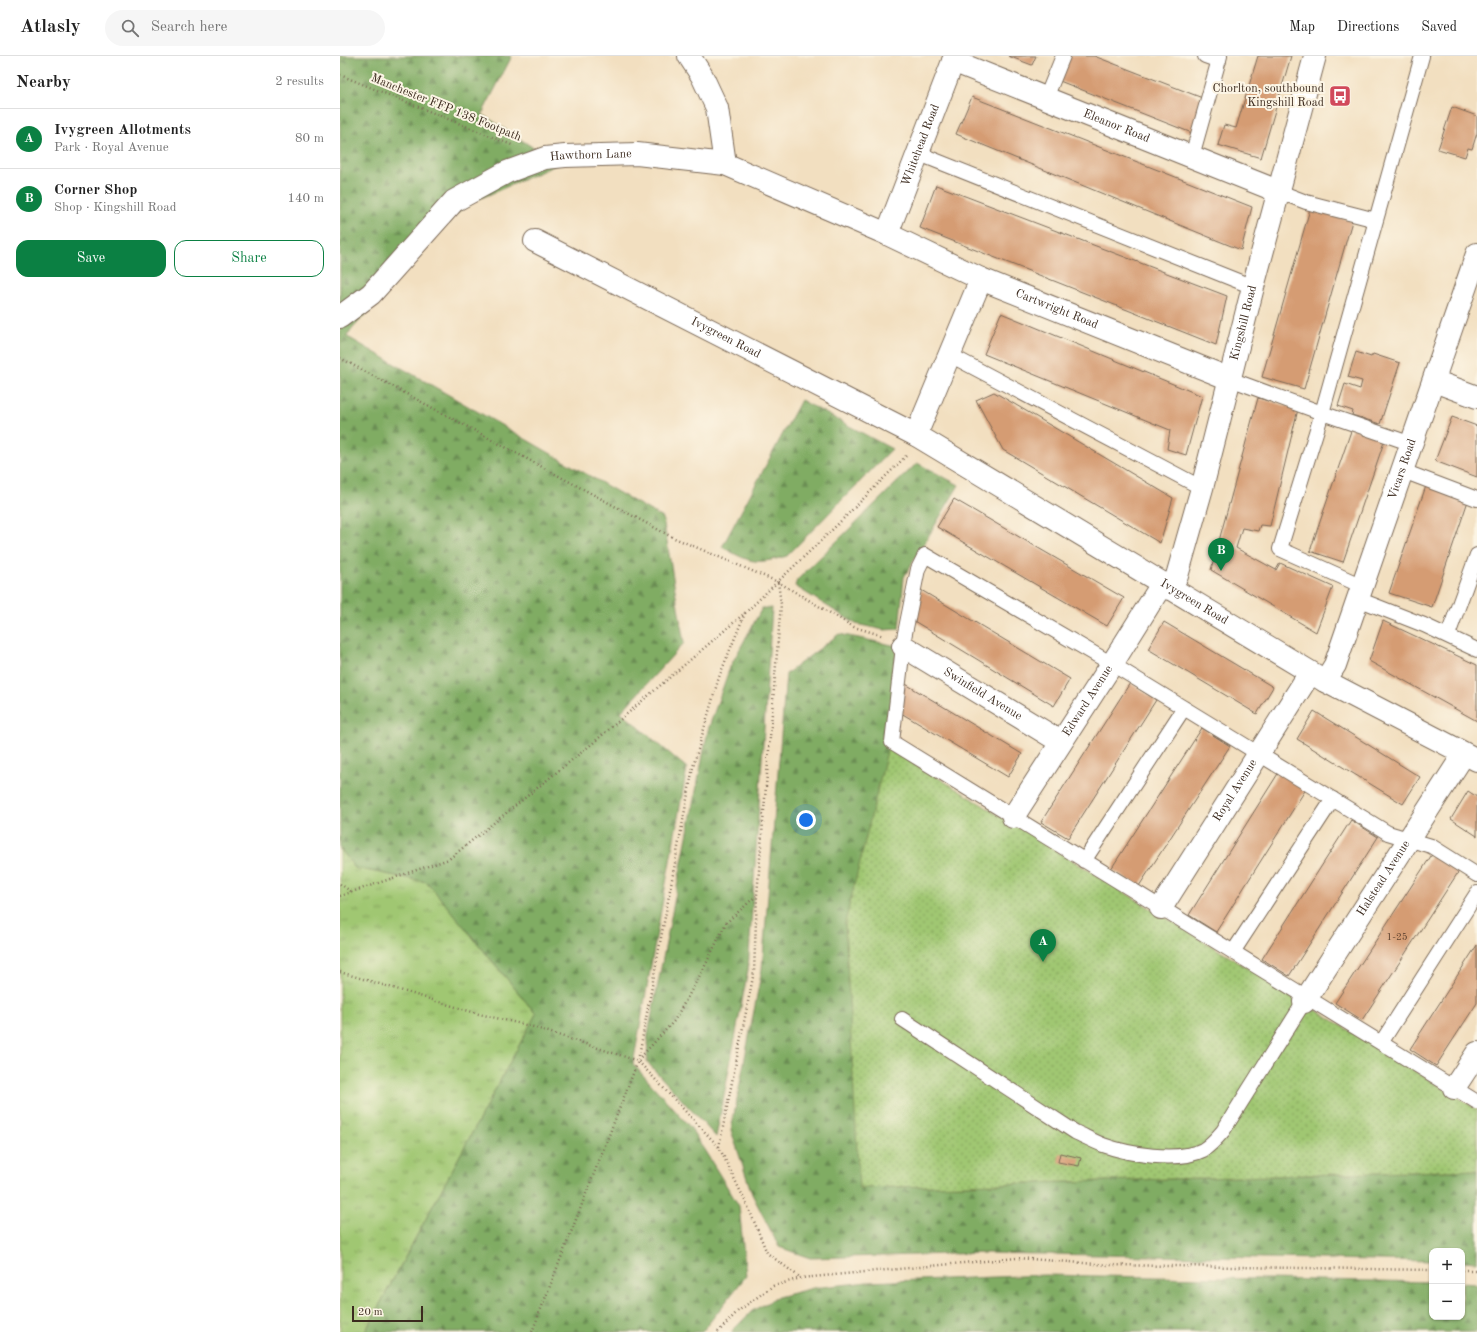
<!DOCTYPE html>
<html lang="en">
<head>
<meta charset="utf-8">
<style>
	:root { --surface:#fff; --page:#f6f6f6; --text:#222; --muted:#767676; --line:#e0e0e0; --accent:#0b8043 }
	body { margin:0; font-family:"Old Standard TT",serif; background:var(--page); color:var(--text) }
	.controls { position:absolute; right:12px; bottom:12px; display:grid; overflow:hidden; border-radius:8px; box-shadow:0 1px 3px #0004 }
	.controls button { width:36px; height:36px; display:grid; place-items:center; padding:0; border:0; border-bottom:1px solid var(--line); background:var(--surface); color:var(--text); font:20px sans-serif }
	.scale { position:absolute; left:12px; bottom:10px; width:71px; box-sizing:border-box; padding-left:4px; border:2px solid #3b2a1e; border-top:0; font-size:11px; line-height:14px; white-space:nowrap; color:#3b2a1e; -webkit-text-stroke:3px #fcf5e5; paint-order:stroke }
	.you { position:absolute; left:466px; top:764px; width:14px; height:14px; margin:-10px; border:3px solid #fff; border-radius:50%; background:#1a73e8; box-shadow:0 0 0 6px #1a73e833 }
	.badge { display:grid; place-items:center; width:26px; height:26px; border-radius:50%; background:var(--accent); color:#fff; font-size:13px; font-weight:700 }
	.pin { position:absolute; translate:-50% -33px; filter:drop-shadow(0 1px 2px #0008) }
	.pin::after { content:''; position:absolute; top:21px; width:14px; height:12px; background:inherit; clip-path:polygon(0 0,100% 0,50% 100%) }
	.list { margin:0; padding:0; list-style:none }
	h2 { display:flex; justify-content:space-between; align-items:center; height:52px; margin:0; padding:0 16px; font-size:17px }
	h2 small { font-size:13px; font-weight:400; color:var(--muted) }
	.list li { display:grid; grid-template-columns:26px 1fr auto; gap:12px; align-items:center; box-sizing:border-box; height:60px; padding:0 16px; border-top:1px solid var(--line) }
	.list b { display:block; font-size:15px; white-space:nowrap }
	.list p { margin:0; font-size:13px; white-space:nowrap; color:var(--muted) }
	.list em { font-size:13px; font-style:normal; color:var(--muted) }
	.actions { display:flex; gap:8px; padding:12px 16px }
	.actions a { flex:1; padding:9px 0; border:1px solid var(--accent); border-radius:12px; text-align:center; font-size:14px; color:var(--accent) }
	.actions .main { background:var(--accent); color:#fff }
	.icon { flex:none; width:22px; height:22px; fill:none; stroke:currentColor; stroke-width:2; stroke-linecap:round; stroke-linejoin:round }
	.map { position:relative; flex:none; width:1137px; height:1276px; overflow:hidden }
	header { display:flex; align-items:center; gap:24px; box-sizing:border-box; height:56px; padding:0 20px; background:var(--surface); border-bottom:1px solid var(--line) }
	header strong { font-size:19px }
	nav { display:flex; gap:22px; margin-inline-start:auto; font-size:14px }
	.search { width:280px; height:36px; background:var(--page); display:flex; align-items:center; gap:10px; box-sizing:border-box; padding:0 14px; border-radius:22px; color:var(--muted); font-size:15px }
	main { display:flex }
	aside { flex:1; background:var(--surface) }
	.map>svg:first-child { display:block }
	.grass { fill:url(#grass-tufts); stroke:#6e7848 }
	.forest { fill:url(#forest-firs); stroke:#5e6b41 }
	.garden { fill:url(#garden-dots); stroke:#6e7848 }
	.building { fill:#d59c73 }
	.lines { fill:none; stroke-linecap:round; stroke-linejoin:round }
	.service-casing { stroke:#7b6957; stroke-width:16 }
	.minor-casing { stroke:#7b6957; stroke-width:24 }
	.path { stroke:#7b6957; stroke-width:2.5; stroke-dasharray:1 3; stroke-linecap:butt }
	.service { stroke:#fff; stroke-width:14 }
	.minor { stroke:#fff; stroke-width:22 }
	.labels { text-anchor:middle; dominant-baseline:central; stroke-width:4; stroke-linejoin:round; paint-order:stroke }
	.number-label { font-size:10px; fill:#624633 }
	.poi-label { font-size:12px; fill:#3b2a1e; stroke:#fcf5e5; text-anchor:end }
	.street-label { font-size:12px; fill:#3b2a1e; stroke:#fcf5e5 }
</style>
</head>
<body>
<header>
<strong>Atlasly</strong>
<div class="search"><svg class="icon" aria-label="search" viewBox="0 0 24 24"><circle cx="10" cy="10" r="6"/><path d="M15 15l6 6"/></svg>Search here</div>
<nav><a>Map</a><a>Directions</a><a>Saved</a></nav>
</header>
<main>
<aside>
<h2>Nearby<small>2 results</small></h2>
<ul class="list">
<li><span class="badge">A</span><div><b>Ivygreen Allotments</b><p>Park · Royal Avenue</p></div><em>80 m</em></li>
<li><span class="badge">B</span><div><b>Corner Shop</b><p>Shop · Kingshill Road</p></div><em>140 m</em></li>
</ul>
<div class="actions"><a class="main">Save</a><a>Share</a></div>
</aside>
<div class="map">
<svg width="1137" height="1276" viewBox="0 0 1137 1276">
	<defs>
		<pattern id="grass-tufts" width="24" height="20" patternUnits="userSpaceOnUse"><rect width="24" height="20" fill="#a0c772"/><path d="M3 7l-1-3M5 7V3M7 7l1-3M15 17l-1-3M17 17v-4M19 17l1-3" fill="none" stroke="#84a25d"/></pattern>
		<pattern id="forest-firs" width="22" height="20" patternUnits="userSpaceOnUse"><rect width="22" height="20" fill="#80ac64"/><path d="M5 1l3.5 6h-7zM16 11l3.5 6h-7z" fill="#6a8c52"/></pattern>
		<pattern id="garden-dots" width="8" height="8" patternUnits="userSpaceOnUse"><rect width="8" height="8" fill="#a0c772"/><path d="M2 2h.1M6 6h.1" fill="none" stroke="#84a25d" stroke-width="1.8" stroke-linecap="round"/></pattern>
	</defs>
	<rect width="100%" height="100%" fill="#fcf5e5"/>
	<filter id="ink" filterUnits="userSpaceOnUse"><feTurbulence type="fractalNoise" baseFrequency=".025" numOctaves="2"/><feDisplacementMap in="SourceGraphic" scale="8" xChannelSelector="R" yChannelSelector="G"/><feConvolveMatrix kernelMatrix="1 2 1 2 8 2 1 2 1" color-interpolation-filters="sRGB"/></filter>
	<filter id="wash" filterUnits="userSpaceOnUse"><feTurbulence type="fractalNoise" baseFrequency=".012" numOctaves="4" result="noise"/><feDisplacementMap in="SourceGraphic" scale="16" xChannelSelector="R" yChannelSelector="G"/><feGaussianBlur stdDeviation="0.9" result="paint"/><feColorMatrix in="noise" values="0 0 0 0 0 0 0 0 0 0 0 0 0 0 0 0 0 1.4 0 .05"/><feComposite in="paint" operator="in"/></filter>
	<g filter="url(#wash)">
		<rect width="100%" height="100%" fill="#f2dfc0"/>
		<path class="grass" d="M0,792L15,812L87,826L196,958L25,1276H0Z"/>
		<path class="forest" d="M0,0H172L142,58L218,108L130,147L113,160L6,280L323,462L344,587L281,656L347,712L293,1008L350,1071L399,1150L406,1220L362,1276H25L196,958L87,826L15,812L0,792Z
			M461,344L552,393L447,500C415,509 411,507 382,491Z
			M577,407L619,429L564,521L559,573L544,574L516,568L455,530L457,524Z
			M422,552H432L408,914L376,1081L307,1006L308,978L368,674L390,611Z
			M499,578L557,590L519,1132L1137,1114V1206L1122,1205V1195H1092V1205L647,1197L470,1202L439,1191L412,1138L391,1074L422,913L446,618Z
			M705,1219L1092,1226V1261H1122V1227L1137,1228V1276H391L412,1255L438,1241L473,1232L527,1226Z"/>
		<path class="garden" d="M548,691L1137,1053V1114L519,1132L505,867Z"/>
		<g id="blocks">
			<path class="building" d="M668,0H696L692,9Z
				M727,0H754L865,43L852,77L717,24Z
				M918,0H951L921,102L878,89L884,69L896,72Z
				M632,41L912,151L901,194L616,78Z
				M1112,51L1137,60V77L1132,93L1128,92L1125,101L1098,93Z
				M596,129L887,240L876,289L580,172Z
				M970,153L1012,165L964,333L922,321Z
				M661,257L862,340L846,399L827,393L830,374L644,298Z
				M1016,296L1031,301L1033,298L1060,307L1040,368L1012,359L1013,355L998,350L1005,328L1020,333L1022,325L1008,321Z
				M654,336L833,442L820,487L663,394L636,344Z
				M918,342L958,353L930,470L920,469L918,475L902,472L896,492L936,514L940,507L993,531L976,576L871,514Z
				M1112,361L1137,370V421L1095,405Z
				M1012,372L1045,383L1003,506L970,495Z
				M1087,427L1129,442L1092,551L1049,537Z
				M614,443L784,542L767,570L597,471Z
				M581,534L730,623L714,650L574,565Z
				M1043,565L1137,609V665L1029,605Z
				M824,566L933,631L917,658L808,593Z
				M564,627L682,698L668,721L561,657Z
				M790,627L816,644L728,782L701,766Z
				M974,655L1080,721L1063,748L957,683Z
				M862,672L890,690L799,830L771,813Z
				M939,716L966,733L876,876L849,859Z
				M1128,735L1137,741V780L1111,763Z
				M1011,764L1038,781L949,920L922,903Z
				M1093,797L1119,815L1022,964L995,947Z
				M1137,889V947L1096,1010L1070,993Z
				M720,1097L741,1102L739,1110L718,1106Z"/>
		</g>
	</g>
	<g filter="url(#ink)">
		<use href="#blocks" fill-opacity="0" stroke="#7b6957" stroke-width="1"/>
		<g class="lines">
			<g class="service-casing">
				<path id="service" d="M865,0L879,5
					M706,42L723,0
					M577,97L913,231
					M852,100L880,0
					M940,136L966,146L1036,164
					M610,299L862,432
					M890,323L982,357L1072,388
					M1063,415L1137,443
					M1022,530L940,493L982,357L1082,0
					M1018,543L1084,569L1137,594
					M1108,579L1137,499
					M744,805L844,652
					M1137,819L1091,790L1048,777L772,608L585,499L578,513L564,582L552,686L1137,1046
					M893,896L993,743
					M562,963L735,1076C744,1080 753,1085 763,1089C788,1098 837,1107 863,1094C871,1089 877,1082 883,1075L964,946
					M1041,987L1137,837"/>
			</g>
			<g class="minor-casing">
				<g id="minor">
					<path d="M349,0L362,20L377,52L385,108"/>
					<path id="s1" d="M613,5L940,136"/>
					<path id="s2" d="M547,178L615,0"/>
					<path id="s3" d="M195,185L576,379L985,625L1137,704"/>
					<path id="s4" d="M0,261L31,238L114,145L167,116L205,102L225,100L297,98L385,108L547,178L641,223L890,323"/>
					<path d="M1094,325L1137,341"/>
					<path d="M576,379L641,223"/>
					<path id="s5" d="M829,533L837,520L862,432L913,231L975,0"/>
					<path id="s6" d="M563,590L721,686"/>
					<path id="s7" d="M985,625L995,609L1137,198"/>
					<path id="s8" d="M673,761L772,608L822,528"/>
					<path id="s9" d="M821,852L970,617"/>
					<path id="s10" d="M964,946L1124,698"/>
					<path d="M1114,1032L1137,997"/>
				</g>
			</g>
			<path class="path" d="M0,19L172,89
				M0,302L332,481L438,526L514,571L544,580
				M0,828L12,836
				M0,840L109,803L253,687L405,557L492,474L566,400
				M0,916L139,958L190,970L298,1005L379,1091L409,1153L427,1197L461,1222
				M298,1004L334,965L363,914L386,867L416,840
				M379,1091L414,916L417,839L441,548L438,526
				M1122,1214H1137
				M192,1276L298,1005L353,711L379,621L405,557
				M378,1276L398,1255L433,1230L461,1222L677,1202L769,1209L1092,1214"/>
			<use href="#service" class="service"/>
			<use href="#minor" class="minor"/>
		</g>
	</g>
	<defs>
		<g id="bus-square" transform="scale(1.15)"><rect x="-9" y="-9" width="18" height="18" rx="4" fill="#d1495b" stroke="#fcf5e5"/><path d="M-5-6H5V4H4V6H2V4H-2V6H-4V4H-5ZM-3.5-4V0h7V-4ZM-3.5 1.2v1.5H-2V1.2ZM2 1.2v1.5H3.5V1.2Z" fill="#fff"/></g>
	</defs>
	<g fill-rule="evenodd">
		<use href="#bus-square" x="1000" y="40"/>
	</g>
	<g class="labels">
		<g class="number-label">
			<text x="1057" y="881">1-25</text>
		</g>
		<g class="poi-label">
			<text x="984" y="33">Chorlton, southbound<tspan x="984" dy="14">Kingshill Road</tspan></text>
		</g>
		<g class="street-label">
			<text transform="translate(106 52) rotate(22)">Manchester FFP 138 Footpath</text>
			<text stroke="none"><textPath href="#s1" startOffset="176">Eleanor Road</textPath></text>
			<text stroke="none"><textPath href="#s2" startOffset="95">Whitehead Road</textPath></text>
			<text stroke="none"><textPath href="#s4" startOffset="310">Hawthorn Lane</textPath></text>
			<text stroke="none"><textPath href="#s4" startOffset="807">Cartwright Road</textPath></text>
			<text stroke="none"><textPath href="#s5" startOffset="277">Kingshill Road</textPath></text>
			<text stroke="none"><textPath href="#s3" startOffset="214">Ivygreen Road</textPath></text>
			<text stroke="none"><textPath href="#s7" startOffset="226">Vicars Road</textPath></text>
			<text stroke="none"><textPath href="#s3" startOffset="752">Ivygreen Road</textPath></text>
			<text stroke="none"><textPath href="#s6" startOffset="93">Swinfield Avenue</textPath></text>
			<text stroke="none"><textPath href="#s8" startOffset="138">Edward Avenue</textPath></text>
			<text stroke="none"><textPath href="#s9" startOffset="139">Royal Avenue</textPath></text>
			<text stroke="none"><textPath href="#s10" startOffset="147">Halstead Avenue</textPath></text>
		</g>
	</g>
</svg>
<div class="controls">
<button>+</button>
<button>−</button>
</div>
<div class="scale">20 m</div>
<div class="you"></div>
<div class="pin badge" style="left:703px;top:906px">A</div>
<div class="pin badge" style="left:881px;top:515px">B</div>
</div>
</main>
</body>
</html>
